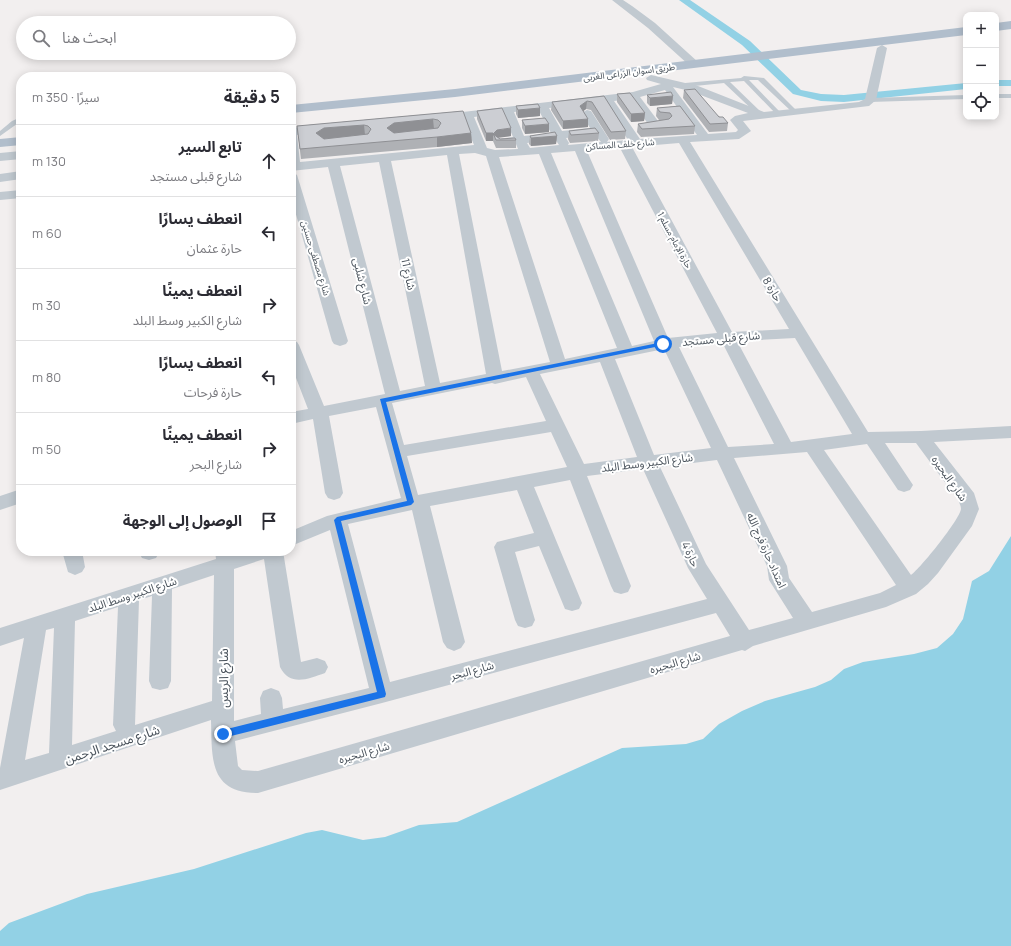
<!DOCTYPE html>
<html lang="ar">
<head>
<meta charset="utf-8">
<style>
	:root { --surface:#fff; --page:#f2f2f3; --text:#2b2b33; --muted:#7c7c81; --line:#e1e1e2 }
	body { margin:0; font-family:Manrope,"Noto Sans Arabic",sans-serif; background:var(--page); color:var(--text); direction:rtl }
	.controls { position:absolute; right:12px; top:12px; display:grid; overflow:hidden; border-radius:8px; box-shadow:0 2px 10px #0003 }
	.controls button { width:36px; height:36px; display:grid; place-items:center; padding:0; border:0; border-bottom:1px solid var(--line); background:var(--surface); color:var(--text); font:20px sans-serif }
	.stop { position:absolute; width:12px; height:12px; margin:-9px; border:3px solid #1a73e8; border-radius:50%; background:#fff }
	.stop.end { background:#1a73e8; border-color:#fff; box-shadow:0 1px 4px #0008 }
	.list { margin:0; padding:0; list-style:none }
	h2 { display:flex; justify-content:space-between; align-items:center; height:52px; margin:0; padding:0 16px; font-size:17px }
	h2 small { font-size:13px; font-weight:400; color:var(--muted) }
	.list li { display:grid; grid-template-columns:26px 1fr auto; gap:12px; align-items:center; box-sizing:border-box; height:72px; padding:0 16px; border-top:1px solid var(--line) }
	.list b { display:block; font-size:15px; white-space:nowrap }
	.list p { margin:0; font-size:13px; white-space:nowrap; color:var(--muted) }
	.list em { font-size:13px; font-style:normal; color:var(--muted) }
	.icon { flex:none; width:22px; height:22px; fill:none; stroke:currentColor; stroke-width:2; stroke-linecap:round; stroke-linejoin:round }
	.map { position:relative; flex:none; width:1011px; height:946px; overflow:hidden; direction:ltr }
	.search { position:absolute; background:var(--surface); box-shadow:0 2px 10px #0003; left:16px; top:16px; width:280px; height:44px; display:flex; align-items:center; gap:10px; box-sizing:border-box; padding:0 14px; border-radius:22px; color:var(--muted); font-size:15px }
	.panel { position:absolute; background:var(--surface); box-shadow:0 2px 10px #0003; left:16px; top:72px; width:280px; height:484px; border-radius:16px; direction:rtl }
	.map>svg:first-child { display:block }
	.water { fill:#92d1e5 }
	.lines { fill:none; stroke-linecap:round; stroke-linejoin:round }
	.canal { fill:#92d1e5; fill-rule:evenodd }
	.lane { fill:#c1c9d0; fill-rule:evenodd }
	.street { fill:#c1c9d0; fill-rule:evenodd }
	.primary { fill:#b1becc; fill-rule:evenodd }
	.wall { fill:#afb1b5; fill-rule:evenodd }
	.shaded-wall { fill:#8f9094 }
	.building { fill:#ccced3; stroke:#8f9094; fill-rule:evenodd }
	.route { fill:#1a73e8 }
	.labels { text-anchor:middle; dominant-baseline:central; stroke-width:4; stroke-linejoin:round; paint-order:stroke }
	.far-street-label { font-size:9px; fill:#49525b; stroke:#fff }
	.street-label { font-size:11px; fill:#49525b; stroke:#fff }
	.near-street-label { font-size:13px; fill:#49525b; stroke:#fff }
</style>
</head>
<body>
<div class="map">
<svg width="1011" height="946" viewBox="0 0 1011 946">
	<rect width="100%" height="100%" fill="#f2efef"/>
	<path class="water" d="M1011,536V946H0V931L9,923L87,894L194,869L306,833L322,830L363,840L385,837L419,825L457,822L622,748L686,744L703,739L719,724L742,711L765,701L815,687L831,680L844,669L863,662L914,654L937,648L953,634L963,619L972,581L989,571Z"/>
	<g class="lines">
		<path class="canal" d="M679,0H690L750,41L801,90L821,94L844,95L966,83V89L844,102L821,101L793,94L742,45Z
			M996,80H1011V86H996Z"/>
		<path class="lane" d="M744,76L764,78L797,111L792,112L758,80H749L780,112V114H776L744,81L730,82L763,114V116H759L724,83L685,87L682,85L685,83L741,78Z
			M996,94H1011V98H996Z
			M966,95V99L870,102L867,100L870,98Z
			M21,117V121L0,136V131L12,121Z"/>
		<path class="street" d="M612,0H623L632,6L655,23L698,62L699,64L698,66H690L648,28Z
			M882,45L887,48L876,100L869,106L743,121L751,131L739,139L690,142L868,432L921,431L1011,426V438L934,442L974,493L979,509L972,526L938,573L928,584L916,594L886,607L753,646L745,651L742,650L258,793C209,793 212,759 211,720L0,790V768L24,638L0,646V628L216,559L215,551H235V553L242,551H283L301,662L317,658L325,661L328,667L325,673C308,679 290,687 280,667L264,559L234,569V721L261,714L260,698L263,691L271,688L279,691L282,698L283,709L369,688L330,530L291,546V531L327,516L401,498L376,407L329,416L343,493L340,498L334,500L328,498L325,493L313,419L291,424V412L308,409L291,365V340L297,342L299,345L324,406L385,394L328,167L291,171V128L322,125L328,129L322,133L297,135L300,162L474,145L463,118L441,120L435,117L437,115L633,92L661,84L647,80L646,78L651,75L698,86L764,112L859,102L865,99L877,48ZM673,87L690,91L748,113L735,116L730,120L738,130L736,132L708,134ZM665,90L697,135L640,139L614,101L630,99L651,128L655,129L661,125L640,97ZM604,102L628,140L607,142L609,139L591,111L587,110L581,113L590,128L562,131L549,108ZM538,109L551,133L524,136L514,112ZM503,113L513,137L497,139L495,142L501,146L516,144L518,149L495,150L487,148L474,117ZM595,135L601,142L568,145L569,143L566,138ZM555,139L559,145L530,148L527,143ZM679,143L789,329L732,332L632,147ZM620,148L717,333L668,338L587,151ZM575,151L654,341L632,346L551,153ZM475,153L486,156L550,362L502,371L459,154ZM539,154L617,348L565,359L499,157ZM447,155L486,374L440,383L391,161ZM379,162L425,386L400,391L340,166ZM795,338L852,434L791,442L737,341ZM722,342L774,444L728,447L679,347ZM664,349L711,448L654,455L615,359ZM600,362L637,457L584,464L540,374ZM526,377L546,421L404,445L392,403L492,383L495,384ZM551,432L567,467L418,495L407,456ZM885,443H916L958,500C959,502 961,506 961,509C960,519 920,569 911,575L824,450L867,444L898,490L904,492L910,490L913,485ZM807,452L896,585L880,593L812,612L789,578L787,566L734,458ZM717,460L767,566L769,580L793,618L749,630L706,564L660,467ZM643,469L688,568L707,599L390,682L348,524L412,510L443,642L447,648L454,651L461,648L465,642L430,506L517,490L534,533L497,542L494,547L515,620L518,626L525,628L532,626L535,620L515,552L539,546L565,609L572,611L579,609L582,603L534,487L570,480L611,586L614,592L621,594L628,592L631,586L587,476ZM214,575L212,701L135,725L139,600L152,596L149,681L152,688L160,690L168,688L171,681L172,589ZM118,607L113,725L116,731L72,745L75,621ZM716,613L730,636L258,771L242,770L238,766L235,741L382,703ZM54,628L49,753L25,760L46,630Z
			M21,151V159L0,161V153Z
			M21,171V179L0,182V174Z
			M291,171L297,175L348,341L346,344L340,346L334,344L332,341L291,197Z
			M21,190V198L0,200V192Z
			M21,489V503L0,510V496Z
			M62,551H82L85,567L82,572L75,575L68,572Z
			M138,551H158L159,553L156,558L149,560L142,558Z"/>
		<path class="primary" d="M1011,21V29L996,31V23Z
			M966,27V35L455,97L291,113V105L455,89Z
			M21,137V145L0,147V139Z"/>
	</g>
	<path class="wall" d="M684,90L728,123L727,131L709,132L683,98Z
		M617,94L645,113L644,121L631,122L617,102Z
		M647,95L673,96L672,104L650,106L647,103Z
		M604,96L626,131L625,139L610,140L591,110L586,109L583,111L588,119V127L563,129L551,110L552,102Z
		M516,106L540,108V116L518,118L516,114Z
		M680,106L695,126L694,134L641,137L637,132L638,124L664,120H659L656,116L657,108Z
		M463,111L471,133L472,143L437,147L301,159L297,126ZM434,129H435L394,133H395ZM365,135L324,139H325Z
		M477,111L511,136L498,137L500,139L516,140V148H496L493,141H486L477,119Z
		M522,120L549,132L525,134L522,128Z
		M569,131L599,133L598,141L570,143L568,139Z
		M530,136H557L556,144L531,146L529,144Z"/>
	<path class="shaded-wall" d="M673,96L672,104L650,106V98Z
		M587,101L586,109L580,114V106Z
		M540,108V116L518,118V110Z
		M645,113L644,121L631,122V114Z
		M433,119L434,129L395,133L388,138L387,128L394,123Z
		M588,119V127L563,129V121Z
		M549,124V132L525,134V126Z
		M364,125L365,135L325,139L318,144L316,133L324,128Z
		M511,128V136L497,138L493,135L497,130Z
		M471,133L472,143L437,147V137Z
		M486,133H493V141H486Z
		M557,136L556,144L531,146V138Z"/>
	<path class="building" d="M695,89L719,117H723L728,123L710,124L684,90Z
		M671,92L673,96L650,98L647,95Z
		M630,93L645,113L631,114L617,94Z
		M604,96L626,131L611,132L592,102L587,101L580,106L588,119L563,121L552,102Z
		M538,104L540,108L518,110L516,106Z
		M680,106L695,126L642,129L638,124L669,119L672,116L670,113L660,112L657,108Z
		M502,108L511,128L497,130L493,134L500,139L515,138L516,140H496L493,133H486L477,111Z
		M463,111L471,133L437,137L300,149L297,126ZM433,119L438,120L441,123L438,128L394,133L387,128L394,123ZM364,125L368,126L371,129L368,134L324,139L316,133L324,128Z
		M545,118L549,124L525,126L522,120Z
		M595,128L599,133L571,135L569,131Z
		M555,132L557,136L531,138L530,136Z"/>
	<path class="route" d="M663,342L665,345L386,402L414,502L411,505L341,521L386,694L385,697L223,738L220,736V731L223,730L377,692L334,520L337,517L407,501L380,399Z"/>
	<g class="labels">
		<g class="far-street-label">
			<text transform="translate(629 72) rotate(-7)">طريق اسوان الزراعى الغربى</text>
			<text transform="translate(620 144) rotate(-4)">شارع خلف المساكن</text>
			<text transform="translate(675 240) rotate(62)">حارة الإمام مسلم 1</text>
			<text transform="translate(316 258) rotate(73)">شارع مصطفى حسنين</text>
		</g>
		<g class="street-label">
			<text transform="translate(409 274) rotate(78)">شارع 11</text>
			<text transform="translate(363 281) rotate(76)">شارع شلبى</text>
			<text transform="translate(773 289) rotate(59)">حارة 8</text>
			<text transform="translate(721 338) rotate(-5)">شارع قبلى مستجد</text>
			<text transform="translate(647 462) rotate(-7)">شارع الكبير وسط البلد</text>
			<text transform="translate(950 478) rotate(55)">شارع البحيره</text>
			<text transform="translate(767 550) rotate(66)">امتداد حارة فرج الله</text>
			<text transform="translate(691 554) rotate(65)">حارة 4</text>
			<text transform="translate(132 594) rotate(-18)">شارع الكبير وسط البلد</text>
			<text transform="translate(675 662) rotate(-16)">شارع البحيره</text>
			<text transform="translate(472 670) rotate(-15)">شارع البحر</text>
			<text transform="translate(364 752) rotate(-16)">شارع البحيره</text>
		</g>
		<g class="near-street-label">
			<text transform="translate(223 678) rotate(-90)">شارع الريس</text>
			<text transform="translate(112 744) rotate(-18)">شارع مسجد الرحمن</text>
		</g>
	</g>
</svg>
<div class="controls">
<button>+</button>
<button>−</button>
<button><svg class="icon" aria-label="locate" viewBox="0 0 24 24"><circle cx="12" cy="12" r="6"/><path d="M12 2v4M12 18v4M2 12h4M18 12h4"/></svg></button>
</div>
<div class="stop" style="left:663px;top:344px"></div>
<div class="stop end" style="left:223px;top:734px"></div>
<div class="search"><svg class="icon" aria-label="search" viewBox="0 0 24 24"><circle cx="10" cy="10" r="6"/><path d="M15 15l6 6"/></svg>ابحث هنا</div>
<section class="panel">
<h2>5 دقيقة<small>سيرًا · 350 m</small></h2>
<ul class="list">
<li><svg class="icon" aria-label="ahead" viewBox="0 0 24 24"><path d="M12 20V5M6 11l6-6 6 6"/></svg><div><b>تابع السير</b><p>شارع قبلى مستجد</p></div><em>130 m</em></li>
<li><svg class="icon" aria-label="left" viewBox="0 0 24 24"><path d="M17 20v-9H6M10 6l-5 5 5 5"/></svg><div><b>انعطف يسارًا</b><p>حارة عثمان</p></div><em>60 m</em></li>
<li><svg class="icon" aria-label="right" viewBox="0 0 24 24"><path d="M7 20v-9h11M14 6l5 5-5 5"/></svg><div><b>انعطف يمينًا</b><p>شارع الكبير وسط البلد</p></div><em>30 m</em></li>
<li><svg class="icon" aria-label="left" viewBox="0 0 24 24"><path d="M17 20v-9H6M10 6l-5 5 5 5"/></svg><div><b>انعطف يسارًا</b><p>حارة فرحات</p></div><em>80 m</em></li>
<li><svg class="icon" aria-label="right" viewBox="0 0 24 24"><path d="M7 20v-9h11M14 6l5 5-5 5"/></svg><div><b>انعطف يمينًا</b><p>شارع البحر</p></div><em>50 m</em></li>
<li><svg class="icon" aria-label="arrive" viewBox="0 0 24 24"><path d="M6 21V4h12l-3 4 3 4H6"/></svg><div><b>الوصول إلى الوجهة</b></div></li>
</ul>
</section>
</div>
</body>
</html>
